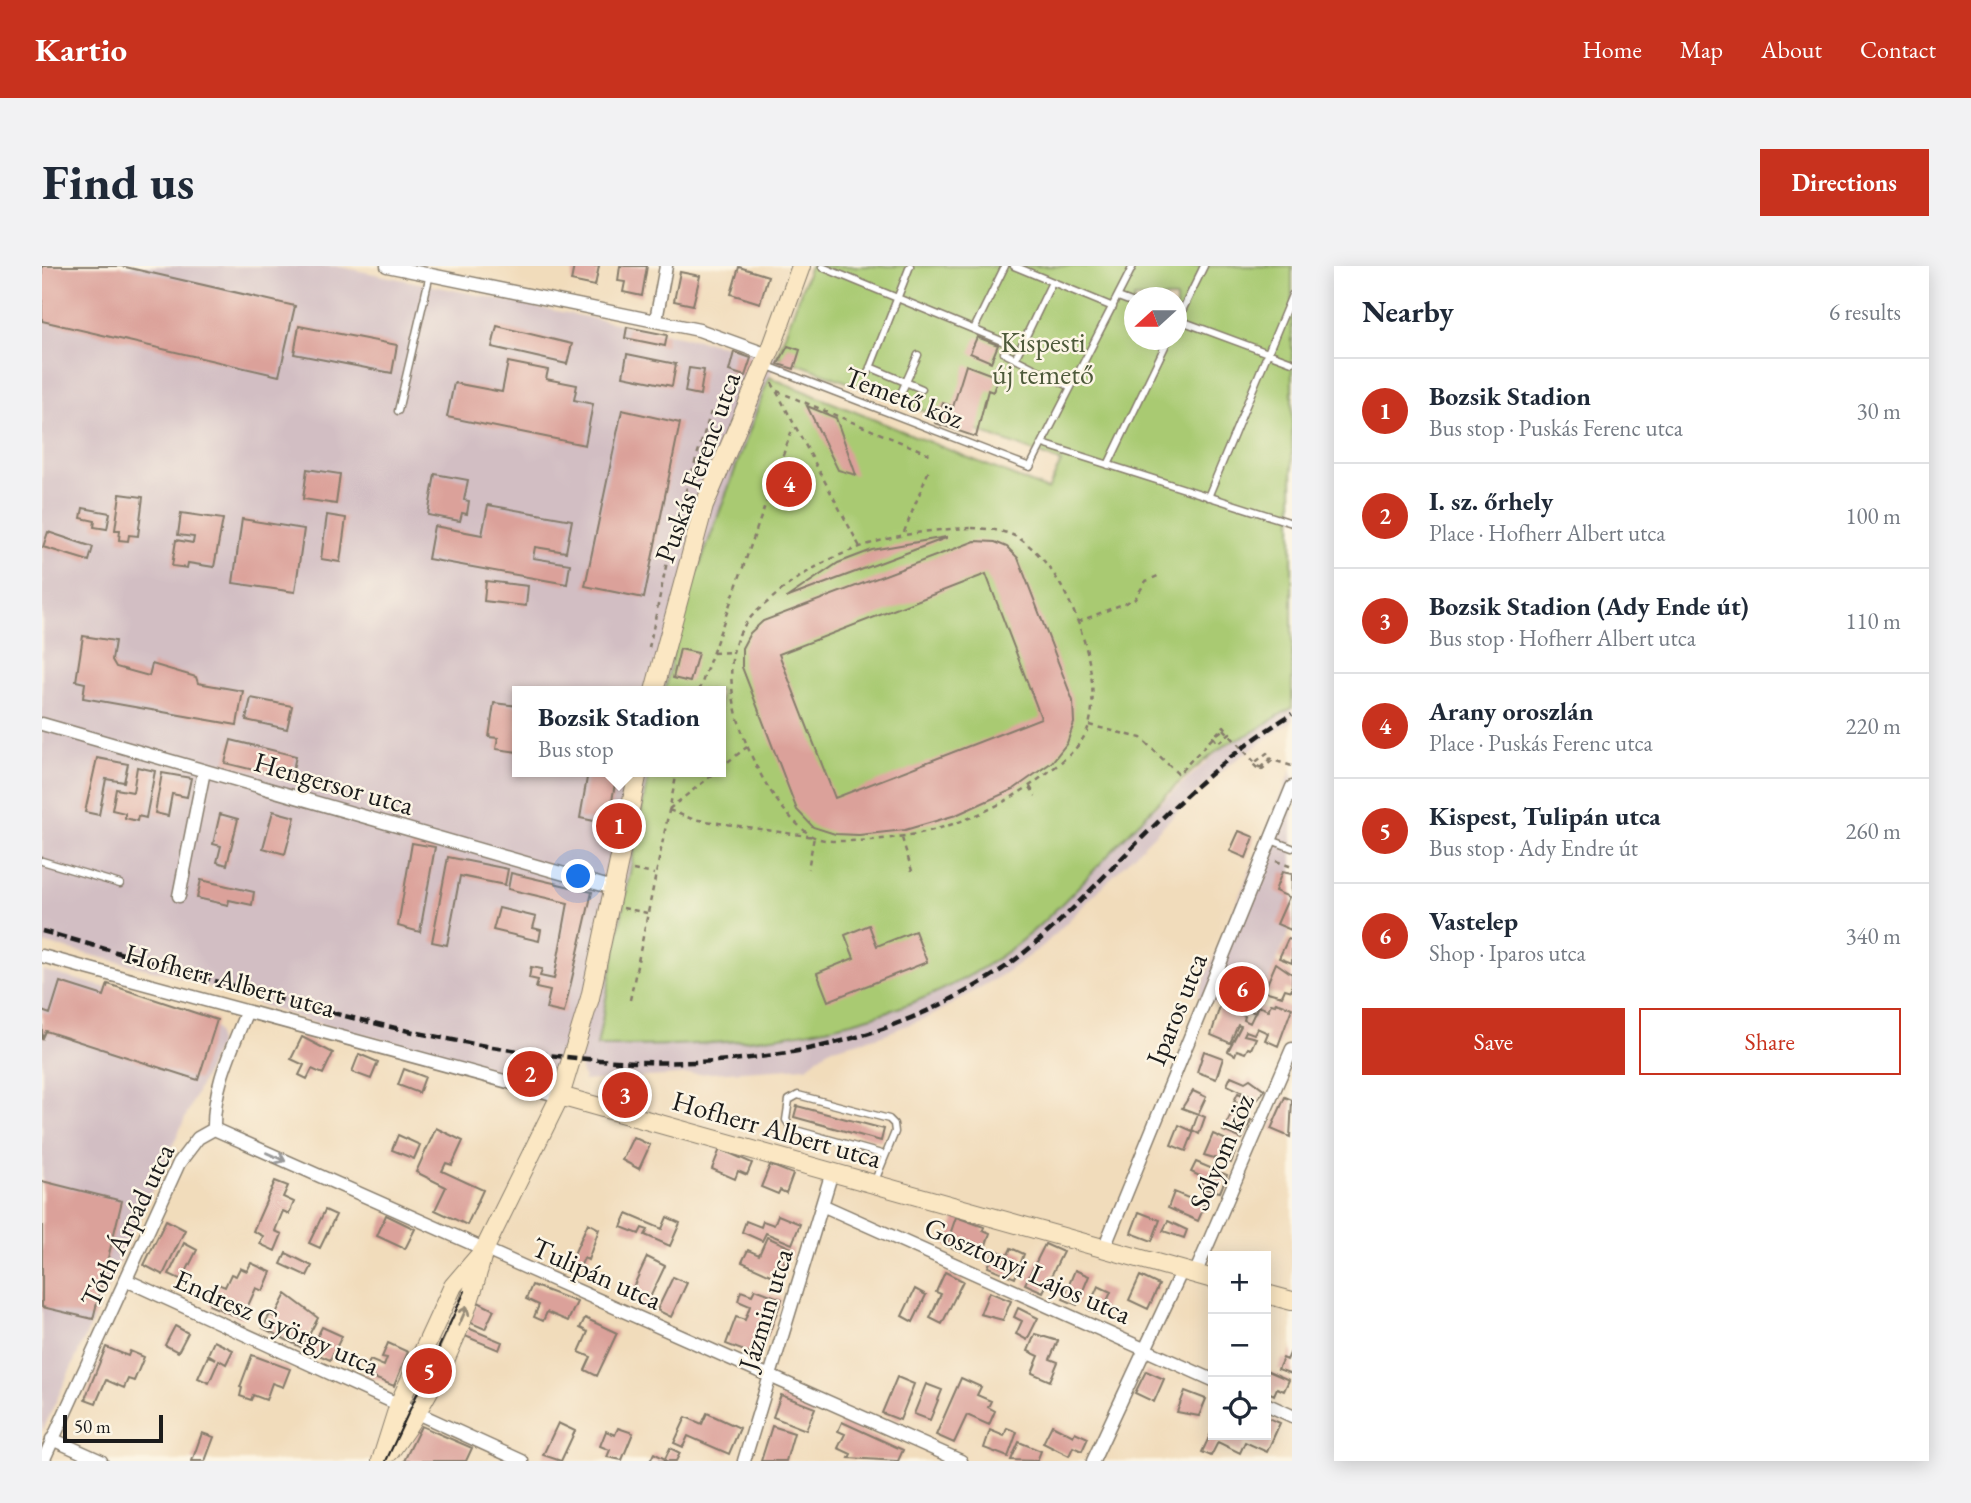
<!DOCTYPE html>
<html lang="en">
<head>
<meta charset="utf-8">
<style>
	:root { --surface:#fff; --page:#f2f2f3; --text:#1f2937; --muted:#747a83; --line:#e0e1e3; --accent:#c8321e }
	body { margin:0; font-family:"EB Garamond",serif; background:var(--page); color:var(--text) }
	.controls { position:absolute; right:21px; bottom:21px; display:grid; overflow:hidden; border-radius:0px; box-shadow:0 4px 18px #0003 }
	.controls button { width:63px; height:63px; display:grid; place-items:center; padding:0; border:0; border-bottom:2px solid var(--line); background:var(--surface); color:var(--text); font:35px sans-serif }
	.compass { position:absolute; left:1082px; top:21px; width:63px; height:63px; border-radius:50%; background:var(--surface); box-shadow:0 4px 18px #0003; rotate:249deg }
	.scale { position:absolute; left:21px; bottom:18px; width:100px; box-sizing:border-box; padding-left:7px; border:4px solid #1c1c1c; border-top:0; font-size:19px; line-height:24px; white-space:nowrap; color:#1c1c1c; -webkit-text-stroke:5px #fcf5e5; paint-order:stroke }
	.you { position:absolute; left:537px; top:611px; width:24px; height:24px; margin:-18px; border:5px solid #fff; border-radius:50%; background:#1a73e8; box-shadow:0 0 0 10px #1a73e833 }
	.badge { display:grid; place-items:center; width:46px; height:46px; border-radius:50%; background:var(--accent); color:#fff; font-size:23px; font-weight:700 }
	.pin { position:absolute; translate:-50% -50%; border:4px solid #fff; box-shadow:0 2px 7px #0006 }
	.popup { position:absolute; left:470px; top:420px; width:214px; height:91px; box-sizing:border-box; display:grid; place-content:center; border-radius:0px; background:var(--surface); filter:drop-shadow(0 2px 5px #0005); font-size:23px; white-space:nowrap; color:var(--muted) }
	.popup b { font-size:26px; color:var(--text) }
	.popup::after { content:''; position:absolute; left:50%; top:100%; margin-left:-14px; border:14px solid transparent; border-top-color:var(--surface) }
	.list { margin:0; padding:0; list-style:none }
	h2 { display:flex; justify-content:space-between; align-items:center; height:91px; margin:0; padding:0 28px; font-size:30px }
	h2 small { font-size:23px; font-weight:400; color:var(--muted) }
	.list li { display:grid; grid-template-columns:46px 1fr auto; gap:21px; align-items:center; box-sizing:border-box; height:105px; padding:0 28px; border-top:2px solid var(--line) }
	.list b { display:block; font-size:26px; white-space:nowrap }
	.list p { margin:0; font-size:23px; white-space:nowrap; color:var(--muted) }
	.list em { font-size:23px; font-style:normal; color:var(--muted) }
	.actions { display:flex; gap:14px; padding:21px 28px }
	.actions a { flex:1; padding:16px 0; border:2px solid var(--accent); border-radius:0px; text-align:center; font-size:24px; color:var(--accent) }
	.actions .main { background:var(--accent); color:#fff }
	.icon { flex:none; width:38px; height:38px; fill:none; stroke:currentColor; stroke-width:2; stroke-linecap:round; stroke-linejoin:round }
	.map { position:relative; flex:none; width:1250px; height:1195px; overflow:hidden; border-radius:0px }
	header { display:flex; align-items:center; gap:42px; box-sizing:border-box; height:98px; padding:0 35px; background:var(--accent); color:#fff }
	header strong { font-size:33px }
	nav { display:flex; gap:38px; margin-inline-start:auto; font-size:24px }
	.intro { display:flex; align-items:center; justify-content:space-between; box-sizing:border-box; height:168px; padding:0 42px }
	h1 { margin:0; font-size:49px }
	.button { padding:18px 32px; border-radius:0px; background:var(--accent); color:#fff; font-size:24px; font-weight:700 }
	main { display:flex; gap:42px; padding:0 42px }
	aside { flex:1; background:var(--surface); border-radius:0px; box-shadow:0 4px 18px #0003 }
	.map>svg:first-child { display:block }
	.industrial { fill:#d2bec3 }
	.green { fill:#a9ca72; stroke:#627347; stroke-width:2; fill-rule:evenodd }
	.building { fill:#dba19a; fill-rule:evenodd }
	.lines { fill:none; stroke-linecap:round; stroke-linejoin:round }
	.lane-casing { stroke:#867c6c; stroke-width:9 }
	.street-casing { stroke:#867c6c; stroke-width:15 }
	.secondary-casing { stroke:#867c6c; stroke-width:20 }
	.path { stroke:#867c6c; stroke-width:2.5; stroke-dasharray:5 5; stroke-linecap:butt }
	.lane { stroke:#fff; stroke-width:6 }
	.street { stroke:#fff; stroke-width:12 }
	.secondary { stroke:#fbe7c3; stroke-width:18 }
	.tram { stroke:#1c1c1c; stroke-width:2 }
	.rail { stroke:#1c1c1c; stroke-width:4.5; stroke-dasharray:10 5; stroke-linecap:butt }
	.path-bridge { stroke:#867c6c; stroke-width:2.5; stroke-dasharray:5 5; stroke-linecap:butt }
	.oneway { stroke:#999 }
	.oneway2 { stroke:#978c78 }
	.labels { text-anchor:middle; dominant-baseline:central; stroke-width:5; stroke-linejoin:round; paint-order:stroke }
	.park-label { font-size:28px; fill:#4d593a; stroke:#fcf5e5 }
	.street-label { font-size:28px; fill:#1c1c1c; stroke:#fcf5e5 }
</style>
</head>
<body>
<header>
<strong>Kartio</strong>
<nav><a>Home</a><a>Map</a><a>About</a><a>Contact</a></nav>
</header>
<div class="intro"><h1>Find us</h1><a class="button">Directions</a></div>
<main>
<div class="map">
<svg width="1250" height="1195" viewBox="0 0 1250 1195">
	<rect width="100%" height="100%" fill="#fcf5e5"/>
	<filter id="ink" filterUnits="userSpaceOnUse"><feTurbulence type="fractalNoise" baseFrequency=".0143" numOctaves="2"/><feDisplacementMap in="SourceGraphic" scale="14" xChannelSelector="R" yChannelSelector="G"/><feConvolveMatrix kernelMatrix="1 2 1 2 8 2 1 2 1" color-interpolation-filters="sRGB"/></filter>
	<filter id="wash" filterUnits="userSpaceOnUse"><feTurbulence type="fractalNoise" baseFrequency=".00686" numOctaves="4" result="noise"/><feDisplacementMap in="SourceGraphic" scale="28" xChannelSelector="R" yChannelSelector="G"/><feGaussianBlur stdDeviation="1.57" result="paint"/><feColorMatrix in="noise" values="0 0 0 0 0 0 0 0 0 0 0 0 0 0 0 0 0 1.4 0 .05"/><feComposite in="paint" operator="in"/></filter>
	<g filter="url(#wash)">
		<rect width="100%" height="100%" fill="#f1dcbb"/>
		<path class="industrial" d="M0,0H294L735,90L640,348L623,425H476V506H607L556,779L599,780L759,768L832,750L908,721L991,665L1096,557L1179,483L1250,442V455L1188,498L1152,529L1002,679L963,707L893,748L838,770L787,783L765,801L542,815L538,799H526L517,822L458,808L440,798L270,756L130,709L0,677Z
			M1250,503V660L1210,752L1156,730Z
			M0,704L167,750L176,767V780L0,1166Z"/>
		<path class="green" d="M768,0H1250V442C1236,449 1223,459 1209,467C1202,471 1193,473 1185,478C1111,529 1058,606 991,665C871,769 706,781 555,780L607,506H678V425H623L640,348L727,111L1006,224L1019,196L735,90ZM1092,32H1134V74H1092Z"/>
		<g id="blocks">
			<path class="building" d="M0,0H79L253,40L237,110L0,55Z
				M532,0H557L553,20L529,15Z
				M578,0H605L600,30L581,26L583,16L576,15Z
				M697,1L726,10L718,37L689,28Z
				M638,6L658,10L651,39L632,35Z
				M257,60L355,79L350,107L252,88Z
				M455,60L530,78L525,98L450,81Z
				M585,61L625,69L623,80L583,72Z
				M935,71L956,79L949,96L928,87Z
				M746,80L758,84L752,103L736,98Z
				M692,86L709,92L703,110L687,105Z
				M585,88L634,98L630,120L581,110Z
				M466,96L506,104L504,113L535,119L532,134L551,138L543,179L405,151L412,117L460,126Z
				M924,99L956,111L951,126L946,124L934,171L893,157L901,137L911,141Z
				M647,102L662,104L658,129L643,126Z
				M765,140L794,152L814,209L796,204Z
				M580,144L638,157L602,332L543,320Z
				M265,203L298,208L294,238L261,233Z
				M393,208L426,214L422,234L427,235L425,248L420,247L418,255L386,249Z
				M78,228L101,231L96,270L87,269L86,275L77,274L78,264H73Z
				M446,239L530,254L524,286L493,281L491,292L528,298L525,318L386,293L392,260L440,269Z
				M41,242L68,247L65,263L52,261L53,255L39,252Z
				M139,247L181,253L172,301L146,297L145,302L130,300L134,274L151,277L152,271L136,269Z
				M285,249L304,252L298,296L279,293Z
				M200,253L262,263L253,326L191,317Z
				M6,266L51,281L47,295L1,281Z
				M904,271V272L744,332L796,297L830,284Z
				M933,275L953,276L965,281L976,292L1031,435L1032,457L1025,477L1010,496L972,523L914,549L863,564L817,569L793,568L771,561L755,544L700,401V382L708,367L721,355ZM944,308L999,452L793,532L737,388Z
				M444,315L486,320L484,340L442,335Z
				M41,370L73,375L70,394L74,401L107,410L110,398L154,411L156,417L201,425L195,459L41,432L43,417L34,415Z
				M638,383L656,387L648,416L631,412Z
				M209,432L250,440L245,463L204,454Z
				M452,437L476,440V486L454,483L456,472L447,471Z
				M189,474L254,490L249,513L183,497Z
				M55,492L86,498L82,516L64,513L57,549L43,546Z
				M95,501L113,505L104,552L96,550L95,555L83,552V547L70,544L74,523L91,526Z
				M546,506H575L566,558L538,552Z
				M120,507L149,512L145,531L130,528L126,550L113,547Z
				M231,545L253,551L243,588L221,582Z
				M178,548L196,553L185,599L175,596L179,580L171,578Z
				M1197,565L1212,571L1204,592L1188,585Z
				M370,577L393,581L378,666L356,660Z
				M406,591L466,603L463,619L418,610L405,679L390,676Z
				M1240,606L1250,608L1249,664L1235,658L1247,631L1233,625Z
				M469,607L550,626L522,747L504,743L508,725L494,722L496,714L487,712L489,701L500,703L498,710L512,713L526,637L466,623Z
				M159,614L212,626L210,639L187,634L186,639L155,632Z
				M457,642L494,651L491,662L499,664L497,675L451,664Z
				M827,659L835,680L873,665L885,696L786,735L775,707L812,692L803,669Z
				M1246,673L1250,674V697L1237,692Z
				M1234,697L1250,708V725L1243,723L1240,730L1222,725Z
				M18,716L62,730L66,718L175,754L156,814L4,765L0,774V745L8,748Z
				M1218,716L1224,718L1213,747L1205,743V737L1212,733Z
				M1234,736L1250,742L1236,780L1223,774L1226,767L1215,762L1212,768L1204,765L1202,769L1214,772L1209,783L1206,782L1203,787L1195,784L1193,789L1186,785L1199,760L1196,759L1188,777L1169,769L1178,740L1203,750L1202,754L1208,757L1216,740L1226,744L1229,738L1233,739Z
				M260,771L291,787L281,808L270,803L265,813L257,809L262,799L249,793Z
				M1162,785L1181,792L1174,813L1155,806Z
				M317,788L336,796L329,813L310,806Z
				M482,800L496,804L493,815L479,811Z
				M362,803L383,811L377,827L356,819Z
				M1189,810L1203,816L1208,813L1223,824L1215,833L1185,819Z
				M1151,825L1164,831L1156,848L1140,842Z
				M1196,827L1212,834L1210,839L1192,835Z
				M1243,831L1250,834L1248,871L1229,863Z
				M755,840L842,863L839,875L752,851Z
				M1190,846L1209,854L1200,873L1181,865Z
				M1156,848L1163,851L1157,868L1152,865L1144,885L1129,879L1137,859L1150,865Z
				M394,862L421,875L410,899L404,897L400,905L441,924L425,959L393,944L404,921L374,906Z
				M1171,868L1189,876L1186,881L1194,884L1189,897L1162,889Z
				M356,869L378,879L372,893L350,884Z
				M591,871L608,879L597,903L580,894Z
				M678,883L710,897L705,909L696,905L693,913L670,903Z
				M1154,896L1185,909L1178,926L1163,923L1165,920L1159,918L1162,912L1149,906Z
				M728,899L751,908L744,927L738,924L736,928L719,921Z
				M0,915L80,935L51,1053L0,1041Z
				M233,915L246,920L241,931L252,936L247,948L241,945L233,965L240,968L233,985L218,978L221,970L211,965Z
				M1132,926L1163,939L1156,955L1126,942Z
				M283,944L294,949L278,982L267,977Z
				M1097,946L1118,954L1110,975L1089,967Z
				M585,948L620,963L625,951L638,957L628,980L603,969L606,964L600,962L597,968L579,961Z
				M344,949L373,963L363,983L335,970Z
				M736,949L758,958L750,978L724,967L720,975L700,966L704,955L719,961L721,955L732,959Z
				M914,951L942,961L941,964L948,967L943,982L923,975L919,985L904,980Z
				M124,954L143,964L121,1009L102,999Z
				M1126,955L1145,964L1142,972L1121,965Z
				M546,957L557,963L546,994L542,992L538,1001L528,997Z
				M725,971L752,983L749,991L745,989L735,1012L700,996L706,984L717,989Z
				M142,977L155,984L140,1014L127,1008Z
				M1003,978L1021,986L1001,1026L983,1018Z
				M969,982L982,988L973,1012L946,1001L953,984L966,989Z
				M244,987L270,1000L265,1010L239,998Z
				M605,991L623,1000L604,1040L586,1032Z
				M209,997L229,1006L221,1025L214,1022L200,1053L167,1039L176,1018L183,1021L189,1008L194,1010L198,1002L205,1005Z
				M1033,1004L1047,1010L1035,1039L1021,1033Z
				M903,1006L921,1015L900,1058L888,1052L899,1028L894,1026Z
				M1098,1010L1117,1019L1106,1043L1087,1034Z
				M631,1011L645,1017L629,1051L615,1044Z
				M490,1019L535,1036L526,1055L505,1046L501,1055L492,1051L497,1039L484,1033Z
				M1056,1020L1069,1026L1059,1049L1046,1043Z
				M713,1023L740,1033L718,1091L684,1078L694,1051L703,1054L708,1040L696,1035L699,1025L710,1029Z
				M873,1023L884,1029L871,1056L860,1050Z
				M947,1026L969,1035L961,1054L938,1048Z
				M244,1028L276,1052L260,1082L221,1062L228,1048L232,1051Z
				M436,1036L452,1044L443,1063L427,1056Z
				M976,1042L996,1052L985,1074L974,1068L980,1055L972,1051Z
				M543,1052L575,1067L555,1110L543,1104L549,1091L537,1086L546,1066L538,1062Z
				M133,1060L146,1067L136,1086L123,1079Z
				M280,1061L300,1070L288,1094L268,1085Z
				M426,1062L460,1076L457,1084L423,1070Z
				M993,1068L1016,1075L1008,1093L1016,1096L1008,1115L990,1107L997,1090L986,1085Z
				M172,1075L191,1084L184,1098L177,1094L167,1117L156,1112L166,1090L174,1093L166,1088Z
				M346,1077L366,1086L352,1120L322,1108L328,1094L342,1100L345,1092L340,1091Z
				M64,1081L86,1090L88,1085L102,1091L92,1115L86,1113L82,1122L64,1114L54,1137L43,1133Z
				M1250,1083V1108L1236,1103L1241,1092L1245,1094Z
				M210,1089L248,1103L241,1121L230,1117L224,1134L211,1129L209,1134L198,1130L200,1122L198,1121Z
				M1224,1104L1247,1114L1242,1125L1235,1122L1232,1129L1224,1125Z
				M1104,1105L1122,1113L1112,1136L1093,1127Z
				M855,1111L872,1118L858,1154L840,1147Z
				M919,1112L939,1121L935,1129L949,1135L946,1141L953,1145L947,1159L925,1149L912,1177L894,1169Z
				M884,1118L900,1124L888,1154L872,1148Z
				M1143,1125L1164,1133L1157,1150L1135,1146Z
				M739,1129L773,1142L764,1164L731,1151Z
				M665,1147L698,1162L687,1188L646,1170L641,1181L632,1177L644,1151L660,1158Z
				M1224,1151L1238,1157L1225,1186L1203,1176L1198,1187L1176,1176L1169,1190L1160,1186L1171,1163V1169H1224Z
				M800,1156L861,1184L856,1195L807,1192L809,1188L796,1182L803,1168L796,1165Z
				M516,1157L533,1165L519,1195L501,1189Z
				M1010,1159L1031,1170L1033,1166L1046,1172L1040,1185L1031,1181L1027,1190L1001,1177Z
				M379,1160L430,1182L424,1195H362Z
				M730,1160L752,1167L744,1195H719Z
				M576,1162L591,1167L580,1194L565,1191L568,1184L558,1180L564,1165L573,1169Z
				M965,1162L975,1166L966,1191L942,1182L948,1164L962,1170Z
				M160,1167L172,1171L163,1195H150Z
				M977,1176L999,1185L995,1195L969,1194Z
				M628,1182L638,1187L634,1195H608L612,1187L623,1193Z"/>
		</g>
	</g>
	<g filter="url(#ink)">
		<use href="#blocks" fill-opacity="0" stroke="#867c6c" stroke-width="2"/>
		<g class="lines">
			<g class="lane-casing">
				<path id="lane" d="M972,0L1071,41
					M780,1L967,78L962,87L1029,121
					M1076,31L1092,37
					M1134,53L1250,96
					M1135,55L1162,0
					M932,63L963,0
					M973,93L1010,16
					M723,99L988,201L1091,0
					M828,101L880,123
					M826,107L868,0
					M860,125L876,89
					M356,145L388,8
					M1001,178L1250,257
					M1066,199L1126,74
					M1166,231L1250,29
					M1229,574L1250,582
					M0,595L78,618
					M1173,713L1203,726
					M832,917L853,866L852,858L847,853L756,829L747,834L744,854L750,863L843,889"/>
			</g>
			<g class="street-casing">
				<path id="street" d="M345,0L657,64L726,89
					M614,54L624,0
					M0,458L571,622
					M137,630L162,505
					M0,690L518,830
					M172,863L919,1195
					M172,863C171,821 189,785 204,747
					M780,939L1171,1114
					M1062,982L1250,521
					M1153,1008L1250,783
					M84,1014L480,1195
					M1224,1138L1250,1150
					M10,1173L59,1195
					M1,1195L137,897L156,872L172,863
					M702,1195L790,906
					M1051,1195L1140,1004"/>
			</g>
			<g class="secondary-casing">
				<path id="secondary" d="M612,425L662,240L729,83L759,0
					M518,830L1171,1013
					M1224,1028L1250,1035
					M348,1186C390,1128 423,1061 440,991
					M339,1195L357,1138L411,1020L442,984L518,830L548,732L596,506"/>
			</g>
			<path class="path" d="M730,117L818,281
				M735,125L890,189
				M930,262C948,263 966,264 981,275C1027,307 1062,405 1047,459C1041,480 1021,495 1005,507C945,554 877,575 801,575C791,575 779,575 770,570C720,538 667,420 699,365C706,352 717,343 728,334C785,283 855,264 930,262Z
				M862,266L887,204
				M1036,356L1093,333L1104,315L1118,309
				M607,382L632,262L669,146
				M671,387L692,386
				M657,425L751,161
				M1047,459L1099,472L1136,508L1182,460L1188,467L1176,477L1171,471L1182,463
				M678,502L705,481
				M1218,502L1229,492L1225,487L1211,498L1218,505L1231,494L1250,500
				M988,521L994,530
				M627,543L674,506
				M627,544L650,553L772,571L766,603
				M860,572L870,605
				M1234,595L1250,601
				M591,604L612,608
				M581,642L605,647
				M588,734L635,506"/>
			<use href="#lane" class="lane"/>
			<use href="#street" class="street"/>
			<use href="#secondary" class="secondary"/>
			<path class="tram" d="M344,1195L423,1025"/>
			<path class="rail" d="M0,665C297,747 674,893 959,704C1007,671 1045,627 1086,586C1136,535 1188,486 1250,448"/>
			<path class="path-bridge" d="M1182,463L1218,502"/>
		</g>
		<defs><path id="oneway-shaft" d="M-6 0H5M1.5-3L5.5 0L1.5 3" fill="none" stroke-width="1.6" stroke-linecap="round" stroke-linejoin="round" transform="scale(1.75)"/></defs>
		<use class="oneway" href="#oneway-shaft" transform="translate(234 891) rotate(24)"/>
		<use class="oneway2" href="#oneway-shaft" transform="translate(421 1050) rotate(-66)"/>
	</g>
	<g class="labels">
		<g class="park-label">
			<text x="1001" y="76">Kispesti<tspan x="1001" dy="32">új temető</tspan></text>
		</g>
		<g class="street-label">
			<text transform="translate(862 131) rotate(21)">Temető köz</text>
			<text transform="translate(655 201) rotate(-70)">Puskás Ferenc utca</text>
			<text transform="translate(292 517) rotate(16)">Hengersor utca</text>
			<text transform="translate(188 714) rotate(15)">Hofherr Albert utca</text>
			<text transform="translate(1134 743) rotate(-68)">Iparos utca</text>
			<text transform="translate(735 863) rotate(16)">Hofherr Albert utca</text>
			<text transform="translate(1179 886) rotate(-67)">Sólyom köz</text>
			<text transform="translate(85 959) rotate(-64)">Tóth Árpád utca</text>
			<text transform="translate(986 1004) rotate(24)">Gosztonyi Lajos utca</text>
			<text transform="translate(555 1007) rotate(24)">Tulipán utca</text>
			<text transform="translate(723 1043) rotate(-73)">Jázmin utca</text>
			<text transform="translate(235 1056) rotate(24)">Endresz György utca</text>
		</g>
	</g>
</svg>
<div class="controls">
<button>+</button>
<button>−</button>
<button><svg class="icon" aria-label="locate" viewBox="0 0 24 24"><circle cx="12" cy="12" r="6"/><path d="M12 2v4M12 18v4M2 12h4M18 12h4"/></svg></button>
</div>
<svg class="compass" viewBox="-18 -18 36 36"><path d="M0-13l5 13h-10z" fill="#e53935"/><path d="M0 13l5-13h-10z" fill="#747a83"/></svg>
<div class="scale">50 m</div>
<div class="you"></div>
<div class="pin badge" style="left:577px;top:560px">1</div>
<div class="popup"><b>Bozsik Stadion</b>Bus stop</div>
<div class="pin badge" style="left:488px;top:808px">2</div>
<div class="pin badge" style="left:583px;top:829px">3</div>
<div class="pin badge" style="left:747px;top:218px">4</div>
<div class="pin badge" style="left:387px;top:1105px">5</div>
<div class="pin badge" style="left:1200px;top:723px">6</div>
</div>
<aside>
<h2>Nearby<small>6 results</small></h2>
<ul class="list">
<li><span class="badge">1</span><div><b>Bozsik Stadion</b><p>Bus stop · Puskás Ferenc utca</p></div><em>30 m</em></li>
<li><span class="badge">2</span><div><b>I. sz. őrhely</b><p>Place · Hofherr Albert utca</p></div><em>100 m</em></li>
<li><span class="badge">3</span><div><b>Bozsik Stadion (Ady Ende út)</b><p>Bus stop · Hofherr Albert utca</p></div><em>110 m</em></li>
<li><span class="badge">4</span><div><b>Arany oroszlán</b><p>Place · Puskás Ferenc utca</p></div><em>220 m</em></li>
<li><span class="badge">5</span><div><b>Kispest, Tulipán utca</b><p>Bus stop · Ady Endre út</p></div><em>260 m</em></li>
<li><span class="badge">6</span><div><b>Vastelep</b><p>Shop · Iparos utca</p></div><em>340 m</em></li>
</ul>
<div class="actions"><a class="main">Save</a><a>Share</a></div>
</aside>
</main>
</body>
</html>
